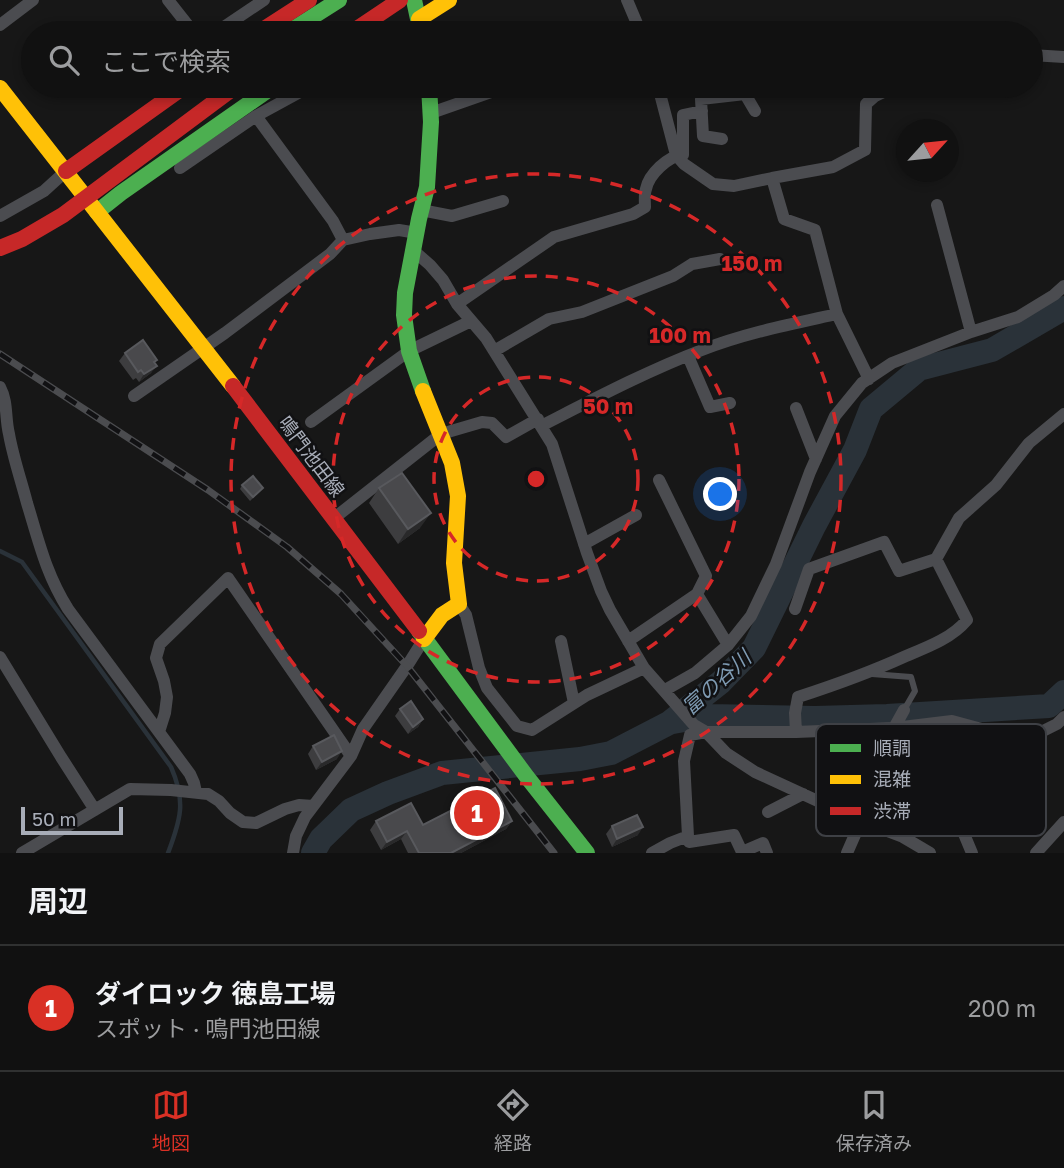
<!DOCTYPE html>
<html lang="ja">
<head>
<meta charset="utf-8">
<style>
	:root { --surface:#111; --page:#1a1a1a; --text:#f1f3f6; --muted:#9c9d9f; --line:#303131; --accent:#d93025 }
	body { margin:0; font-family:"Golos Text","Noto Sans JP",sans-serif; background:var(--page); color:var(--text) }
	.compass { position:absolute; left:896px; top:119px; width:63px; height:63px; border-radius:50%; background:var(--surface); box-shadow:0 4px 10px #0003; rotate:63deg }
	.scale { position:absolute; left:21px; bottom:18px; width:102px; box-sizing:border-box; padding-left:7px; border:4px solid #a8adb8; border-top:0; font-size:19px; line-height:24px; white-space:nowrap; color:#a8adb8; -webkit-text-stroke:5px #111113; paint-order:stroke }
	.you { position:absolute; left:721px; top:495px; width:24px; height:24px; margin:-18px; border:5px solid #fff; border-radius:50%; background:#1a73e8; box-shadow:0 0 0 10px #1a73e833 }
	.badge { display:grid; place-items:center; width:46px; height:46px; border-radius:50%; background:var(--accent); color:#fff; font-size:23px; font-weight:700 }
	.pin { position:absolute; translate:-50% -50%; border:4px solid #fff; box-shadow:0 2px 7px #0006 }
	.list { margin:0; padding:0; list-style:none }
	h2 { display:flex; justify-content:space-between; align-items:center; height:91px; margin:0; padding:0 28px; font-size:30px }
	h2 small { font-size:23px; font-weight:400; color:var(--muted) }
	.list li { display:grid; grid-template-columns:46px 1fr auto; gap:21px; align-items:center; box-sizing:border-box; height:126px; padding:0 28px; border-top:2px solid var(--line) }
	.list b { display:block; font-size:26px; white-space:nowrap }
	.list p { margin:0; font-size:23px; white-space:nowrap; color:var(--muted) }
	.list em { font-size:23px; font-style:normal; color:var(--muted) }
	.icon { flex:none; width:38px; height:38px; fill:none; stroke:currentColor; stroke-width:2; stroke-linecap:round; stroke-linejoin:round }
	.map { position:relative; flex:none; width:1064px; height:853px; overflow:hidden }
	.search { position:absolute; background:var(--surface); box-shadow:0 4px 10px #0003; left:21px; right:21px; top:21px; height:77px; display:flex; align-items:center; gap:18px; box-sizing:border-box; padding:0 24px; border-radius:38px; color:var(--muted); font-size:26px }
	.sheet { height:217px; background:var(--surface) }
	nav { display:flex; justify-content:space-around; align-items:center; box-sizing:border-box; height:98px; border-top:2px solid var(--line); background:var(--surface); font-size:19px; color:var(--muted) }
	nav a { display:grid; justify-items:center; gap:4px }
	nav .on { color:var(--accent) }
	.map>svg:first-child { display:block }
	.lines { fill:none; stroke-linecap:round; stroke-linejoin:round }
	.stream { stroke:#2a3239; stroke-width:4.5 }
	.river { stroke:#2a3239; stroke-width:24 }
	.lane { stroke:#4b4c50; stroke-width:6 }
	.street { stroke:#4b4c50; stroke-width:12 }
	.fast { stroke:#4caf50; stroke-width:16 }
	.slow { stroke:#ffc107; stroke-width:16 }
	.jam { stroke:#c62828; stroke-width:16 }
	.rail-casing { stroke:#4b4c4f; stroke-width:7 }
	.rail { stroke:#111113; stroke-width:4.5; stroke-dasharray:13; stroke-linecap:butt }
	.jam-bridge { stroke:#c62828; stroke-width:16 }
	.wall { fill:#3d3d3f }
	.shaded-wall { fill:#29292a }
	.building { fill:#49494c; stroke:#58595d; stroke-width:2 }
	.ring { fill:none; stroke:#d62828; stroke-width:3.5; stroke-dasharray:12 9 }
	.labels { text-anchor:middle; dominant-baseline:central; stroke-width:5; stroke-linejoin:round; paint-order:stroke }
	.street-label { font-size:19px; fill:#a8adb8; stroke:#111113 }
	.water-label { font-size:21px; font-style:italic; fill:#7f9bb3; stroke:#111113 }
	.key { fill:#111113; stroke:#3e4045; stroke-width:2 }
	.key-label { font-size:19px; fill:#a8adb8 }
	.centre { fill:#d62828; stroke:#111113; stroke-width:3.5 }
	.ring-label { font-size:21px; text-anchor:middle; font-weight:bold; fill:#d62828; stroke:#111113; stroke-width:5; stroke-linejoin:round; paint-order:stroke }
</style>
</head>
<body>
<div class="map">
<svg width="1064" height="853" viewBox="0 0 1064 853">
	<rect width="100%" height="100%" fill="#171717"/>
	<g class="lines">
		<path class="stream" d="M0,551L22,562L171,767C186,801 181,819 168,853"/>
		<path class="river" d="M673,722L707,716L815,718L887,716L1049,706L1064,692
			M313,853L321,839L351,810L388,793L442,773L580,759L611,753L669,723L721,682L754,648L814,526L855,450L871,409L919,369L992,350L1064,308"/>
		<path class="lane" d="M872,674L911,677L915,691L904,710"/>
		<path class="street" d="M168,0L194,33
			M627,0L641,33
			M0,25L33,0
			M215,33L264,0
			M1031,55L1064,57
			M658,86L676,155L684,164L713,184L734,186L772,178L833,167L865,150L866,104L875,96L896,86
			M137,90L143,86
			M431,113L508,86
			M256,116L333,221L343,240
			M722,139L703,136L701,99L745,94L755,111
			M180,168L256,116L311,86
			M772,178L784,219L815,230L837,314L869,379
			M937,205L971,332
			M421,210L452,216L503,201
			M0,216L44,191L66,171
			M414,251L430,265L443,280L457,304L486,338L552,444L587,553L601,591L610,610L644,668L694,725L706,732L726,753L755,772L861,821L903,837L930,853
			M457,304L554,237L633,214L645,207C645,202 644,194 646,189C649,174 668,156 683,155V115L702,111
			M494,351L549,319L582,312L673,276L692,264L720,259
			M688,356L710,407L730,403
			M0,387C8,402 5,418 9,434C13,457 21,480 27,503C39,542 46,574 68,609L190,774L194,783L196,792
			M134,396L225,333L330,254L343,240L370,234L399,230L417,233
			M796,408L816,459
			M311,422L409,351L471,321
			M541,426C594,399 647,371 702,350C745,333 792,324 837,314
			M333,519L441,434L482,422L492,423L506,437L538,419
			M584,544L636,515
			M697,594L728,645
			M459,604L466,615L479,668L487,688L517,726L532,730L587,695L644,668
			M795,609L809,569L884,542L899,571L936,559
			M561,641L574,703
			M628,641L697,594L706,576L659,480
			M0,657L61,757L95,810
			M665,690L695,673L728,645L751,616L776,564L810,472L835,416L862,383L892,363L971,332L1018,317L1054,295L1064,286
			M894,728L913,766L954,810L972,853
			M894,728L904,710
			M159,732L165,713L167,697L164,681L156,658L160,644L228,578L351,756
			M796,732L795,713L798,697C835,685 871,672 906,656C928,647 952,638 967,620L936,559L959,518L996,485L1029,443L1064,414
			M768,812L803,794
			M688,836L689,842L734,835L742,852L763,843L767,853
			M22,853L130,789L171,790L208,794L219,801L230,813L243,822L256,823L285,809L299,805L313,806
			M293,853L296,836L305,817L351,756L363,729L407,666L424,639
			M652,853L670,843L688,836L684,761L690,735L706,732H796L894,728L952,721L1000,734L1041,732L1057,724L1064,717
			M847,853L861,821
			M1036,853L1064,822"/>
		<path class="fast" d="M414,0L421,33
			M287,33L339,0
			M97,212L121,193L274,86
			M423,391L409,351L404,315L405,293L419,219L427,187L431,122L429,86
			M419,631L527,777L587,853"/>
		<path class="slow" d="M419,19L449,0
			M0,88L233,386
			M423,391L452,463L458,496L454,563L459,604L442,615L424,639"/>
		<path class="jam" d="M258,33L309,0
			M351,33L400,0
			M66,171L185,86
			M233,386L419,631"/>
		<g class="rail-casing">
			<path id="rail" d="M0,354L208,490L287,547L341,594L407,666L554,853"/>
		</g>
		<use href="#rail" class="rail"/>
		<path class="jam-bridge" d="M0,248L22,239L63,215L236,86"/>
	</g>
	<path class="wall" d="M125,353L155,363L151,373L139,382L136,378L133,380L119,361Z
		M242,485L263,488L250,501L240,489Z
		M379,488L420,528L398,544L369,503Z
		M400,709L423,719L418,727L408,734L395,716Z
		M313,746L337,759L316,770L308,754Z
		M376,821L423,825L512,821L506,829L461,853H408L401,839L381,850L370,830Z
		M612,826L638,835L612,847L606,834Z"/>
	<path class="shaded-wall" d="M157,366L151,373L139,382L144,374Z
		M431,513L420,528L398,544L408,529Z
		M423,719L418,727L408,734L413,727Z
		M342,751L337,759L316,770L322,762Z
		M512,821L506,829L461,853H451Z
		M643,827L638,835L612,847L617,839Z
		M407,831L401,839L381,850L387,842Z"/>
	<path class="building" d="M143,340L157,360L154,362L157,366L144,374L141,370L138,372L125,353Z
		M402,473L431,513L408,529L379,488Z
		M253,476L263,488L253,497L242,485Z
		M411,701L423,719L413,727L400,709Z
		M334,735L342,751L322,762L313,746Z
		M495,788L512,821L451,853H419L407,831L387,842L376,821L411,803L423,825Z
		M637,815L643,827L617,839L612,826Z"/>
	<g class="ring">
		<circle cx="536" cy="479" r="102"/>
		<circle cx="536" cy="479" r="203"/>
		<circle cx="536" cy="479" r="305"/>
	</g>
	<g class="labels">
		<g class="street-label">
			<text transform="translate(312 456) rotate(53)">鳴門池田線</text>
		</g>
		<g class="water-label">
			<text transform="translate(716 682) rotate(-42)">富の谷川</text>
		</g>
	</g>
	<rect x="816" y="724" width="230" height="112" rx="10" class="key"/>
	<rect x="830" y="744" width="31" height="8" fill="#4caf50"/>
	<rect x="830" y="775" width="31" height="9" fill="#ffc107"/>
	<rect x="830" y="807" width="31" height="8" fill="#c62828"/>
	<g class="key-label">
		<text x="873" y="755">順調</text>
		<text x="873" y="786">混雑</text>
		<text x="873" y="818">渋滞</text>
	</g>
	<circle cx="536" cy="479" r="10" class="centre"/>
	<g class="ring-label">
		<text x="752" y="271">150 m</text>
		<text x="680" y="343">100 m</text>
		<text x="608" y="414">50 m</text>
	</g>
</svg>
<svg class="compass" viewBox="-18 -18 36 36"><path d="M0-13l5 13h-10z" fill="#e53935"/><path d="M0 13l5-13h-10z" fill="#9c9d9f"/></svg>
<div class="scale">50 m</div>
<div class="you"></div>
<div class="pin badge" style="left:477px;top:813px">1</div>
<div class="search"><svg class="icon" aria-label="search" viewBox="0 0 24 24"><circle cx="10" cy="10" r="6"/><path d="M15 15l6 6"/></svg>ここで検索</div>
</div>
<section class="sheet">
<h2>周辺<small></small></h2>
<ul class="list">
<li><span class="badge">1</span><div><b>ダイロック 徳島工場</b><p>スポット · 鳴門池田線</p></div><em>200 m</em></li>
</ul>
</section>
<nav>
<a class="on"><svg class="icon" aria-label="map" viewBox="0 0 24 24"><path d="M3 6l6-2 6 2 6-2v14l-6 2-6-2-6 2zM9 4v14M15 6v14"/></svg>地図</a>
<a><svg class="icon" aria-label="directions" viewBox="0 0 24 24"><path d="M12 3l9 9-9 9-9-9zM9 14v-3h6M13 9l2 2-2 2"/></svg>経路</a>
<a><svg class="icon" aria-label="saved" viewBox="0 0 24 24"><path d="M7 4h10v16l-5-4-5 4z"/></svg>保存済み</a>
</nav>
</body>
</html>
